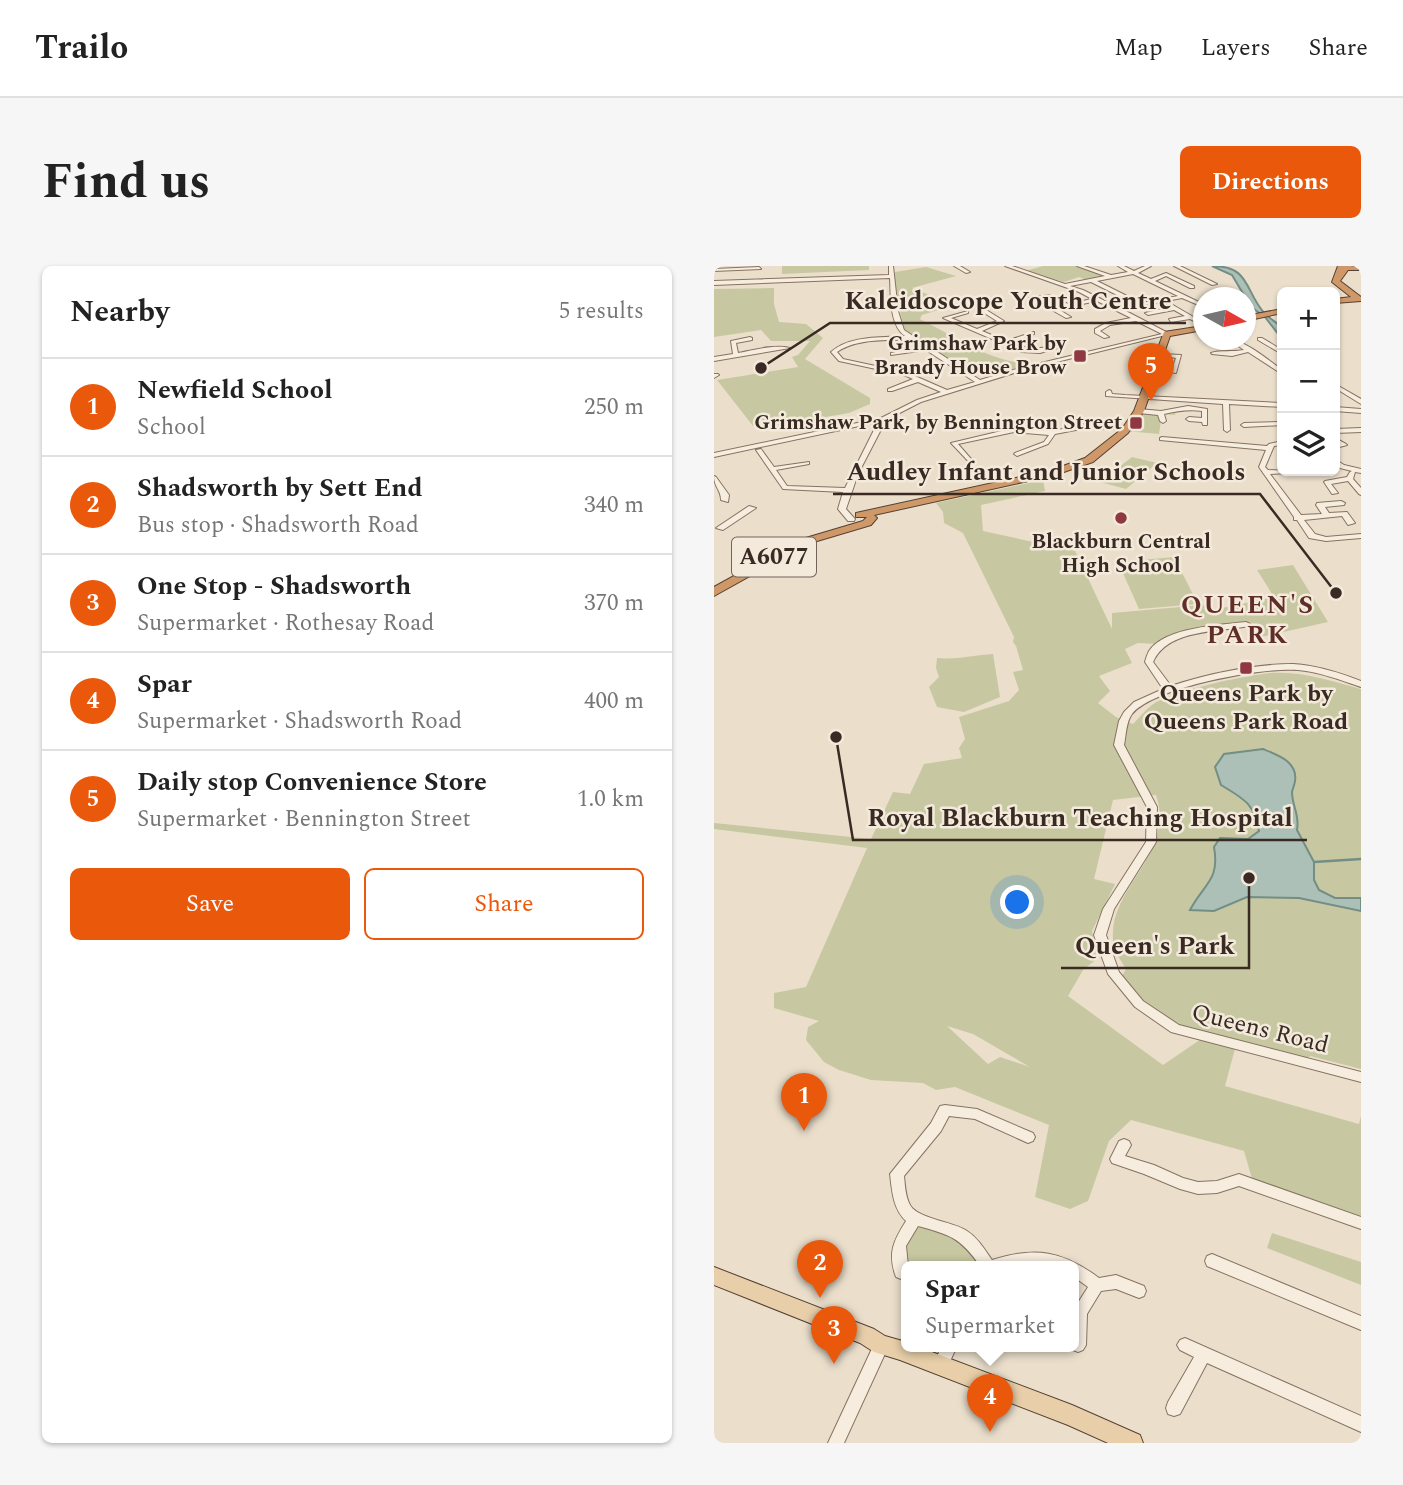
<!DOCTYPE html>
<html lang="en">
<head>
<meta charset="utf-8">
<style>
	:root { --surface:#fff; --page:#f6f6f6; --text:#222; --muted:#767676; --line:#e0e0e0; --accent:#ea580c }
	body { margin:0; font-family:Spectral,serif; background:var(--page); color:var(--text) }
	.controls { position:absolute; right:21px; top:21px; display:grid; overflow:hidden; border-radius:10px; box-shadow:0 2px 5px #0004 }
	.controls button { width:63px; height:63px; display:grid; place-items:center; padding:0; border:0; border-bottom:2px solid var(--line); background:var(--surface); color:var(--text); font:35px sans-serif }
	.compass { position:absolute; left:479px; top:21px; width:63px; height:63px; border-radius:50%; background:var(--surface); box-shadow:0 2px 5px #0004; rotate:98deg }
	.you { position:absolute; left:304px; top:637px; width:24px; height:24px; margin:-18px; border:5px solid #fff; border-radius:50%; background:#1a73e8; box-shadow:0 0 0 10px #1a73e833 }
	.badge { display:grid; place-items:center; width:46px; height:46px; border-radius:50%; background:var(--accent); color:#fff; font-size:23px; font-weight:700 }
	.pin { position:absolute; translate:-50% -58px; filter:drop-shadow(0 2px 4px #0008) }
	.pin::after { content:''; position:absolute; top:37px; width:24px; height:21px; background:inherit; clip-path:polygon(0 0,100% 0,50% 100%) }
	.popup { position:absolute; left:187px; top:995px; width:178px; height:91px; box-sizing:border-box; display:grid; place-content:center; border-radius:10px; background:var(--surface); filter:drop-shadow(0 2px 5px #0005); font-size:23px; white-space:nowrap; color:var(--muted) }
	.popup b { font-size:26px; color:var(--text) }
	.popup::after { content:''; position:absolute; left:50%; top:100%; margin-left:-14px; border:14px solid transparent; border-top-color:var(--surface) }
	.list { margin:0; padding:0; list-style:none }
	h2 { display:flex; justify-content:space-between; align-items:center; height:91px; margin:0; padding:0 28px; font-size:30px }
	h2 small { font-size:23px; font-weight:400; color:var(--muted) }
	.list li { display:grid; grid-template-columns:46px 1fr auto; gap:21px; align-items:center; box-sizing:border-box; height:98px; padding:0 28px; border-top:2px solid var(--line) }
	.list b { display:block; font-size:26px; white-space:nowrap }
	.list p { margin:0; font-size:23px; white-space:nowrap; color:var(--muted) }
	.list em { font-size:23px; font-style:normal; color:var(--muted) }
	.actions { display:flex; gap:14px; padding:21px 28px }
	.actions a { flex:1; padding:16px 0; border:2px solid var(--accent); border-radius:10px; text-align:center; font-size:24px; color:var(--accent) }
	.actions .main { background:var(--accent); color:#fff }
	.icon { flex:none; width:38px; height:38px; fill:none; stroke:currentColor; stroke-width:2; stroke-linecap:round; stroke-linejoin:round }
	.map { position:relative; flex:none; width:647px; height:1177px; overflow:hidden; border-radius:10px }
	header { display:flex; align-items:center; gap:42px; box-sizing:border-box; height:98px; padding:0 35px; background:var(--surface); border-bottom:2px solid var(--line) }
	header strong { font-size:33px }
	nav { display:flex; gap:38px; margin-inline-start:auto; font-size:24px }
	.intro { display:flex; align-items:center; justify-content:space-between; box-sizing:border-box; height:168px; padding:0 42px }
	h1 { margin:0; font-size:49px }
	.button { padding:18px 32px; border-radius:10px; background:var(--accent); color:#fff; font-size:24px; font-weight:700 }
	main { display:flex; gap:42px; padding:0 42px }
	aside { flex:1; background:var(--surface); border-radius:10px; box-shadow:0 2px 5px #0004 }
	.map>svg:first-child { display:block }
	.green { fill:#c7c8a1; fill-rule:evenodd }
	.water { fill:#acc0b8; stroke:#738e85; stroke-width:2 }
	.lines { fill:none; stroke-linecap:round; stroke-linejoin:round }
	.stream { stroke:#738e85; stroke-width:2.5 }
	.minor-casing { stroke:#867262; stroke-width:2 }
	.major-casing { stroke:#554135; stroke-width:2 }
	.highway-casing { stroke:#554135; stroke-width:2 }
	.minor { fill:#f6eddf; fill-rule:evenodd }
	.major { fill:#e8cfa9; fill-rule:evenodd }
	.highway { fill:#cf9868; fill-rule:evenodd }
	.poi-dot { fill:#8f3841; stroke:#f3eadb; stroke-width:2.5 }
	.labels { text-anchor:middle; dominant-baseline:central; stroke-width:5; stroke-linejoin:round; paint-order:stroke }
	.far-poi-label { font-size:21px; font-weight:bold; fill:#392b23; stroke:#f3eadb; text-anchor:end }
	.shield { fill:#f3eadb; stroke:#71645a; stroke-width:2 }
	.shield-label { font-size:23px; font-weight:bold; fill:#392b23 }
	.poi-label { font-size:24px; font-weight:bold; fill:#392b23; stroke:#f3eadb }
	.street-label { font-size:24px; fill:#392b23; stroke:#f3eadb }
	.far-district-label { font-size:26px; font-weight:bold; letter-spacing:2px; fill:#612e27; stroke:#f3eadb }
	.leader { fill:none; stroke:#392b23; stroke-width:2.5 }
	.callout-dot { fill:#392b23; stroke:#f3eadb; stroke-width:2.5 }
	.callout-label { font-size:26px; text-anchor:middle; font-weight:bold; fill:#392b23; stroke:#f3eadb; stroke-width:5; stroke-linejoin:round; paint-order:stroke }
</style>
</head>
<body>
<header>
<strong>Trailo</strong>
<nav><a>Map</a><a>Layers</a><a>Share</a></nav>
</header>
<div class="intro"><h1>Find us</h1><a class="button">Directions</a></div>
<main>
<aside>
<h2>Nearby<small>5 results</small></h2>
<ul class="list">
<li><span class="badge">1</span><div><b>Newfield School</b><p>School</p></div><em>250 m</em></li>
<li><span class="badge">2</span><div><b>Shadsworth by Sett End</b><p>Bus stop · Shadsworth Road</p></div><em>340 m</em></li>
<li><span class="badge">3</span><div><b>One Stop - Shadsworth</b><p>Supermarket · Rothesay Road</p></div><em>370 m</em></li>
<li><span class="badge">4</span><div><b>Spar</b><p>Supermarket · Shadsworth Road</p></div><em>400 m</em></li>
<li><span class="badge">5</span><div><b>Daily stop Convenience Store</b><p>Supermarket · Bennington Street</p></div><em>1.0 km</em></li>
</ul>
<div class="actions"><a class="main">Save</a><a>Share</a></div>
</aside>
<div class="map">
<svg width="647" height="1177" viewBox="0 0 647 1177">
	<rect width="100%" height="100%" fill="#ebdfcc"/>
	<path class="green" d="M68,0H155V4L68,8Z
		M329,0H364L393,10L373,14L365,11L350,16L311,5Z
		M212,1L242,10L198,22L240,39L208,49L206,53C244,72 275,96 318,98L274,109L256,96L243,99L191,65L181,26V6Z
		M60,22V38L65,56L92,58L109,72L91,93L156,132V138L135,147L48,162L39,160L3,114L84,101L78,91L84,89L96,75H57L47,64L0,71V23Z
		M462,143L461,149L448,148L445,168L411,165L425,145L448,148Z
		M418,191L443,197L412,223L386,216Z
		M329,214L331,225L267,239L269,265L361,285L398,363V347L489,339L504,343L560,331L543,304L579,299L614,356L542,372L533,355L444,378L424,377L411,383L418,397L385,410L396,425L384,437L402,451L419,458C425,452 431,444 438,439C457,425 532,409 557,407C588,405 618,415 647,423V803L596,790L591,796L522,779L511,820L645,858L647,850V963L542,927L530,885L417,854L395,875L374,935L356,943L321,931L335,859L241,821L222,824L209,817L157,814L125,804L110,796L92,774L94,761L105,755L60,742V727L92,721L153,582L0,563V557L157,573L179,526L196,528L210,498L248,492L245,482L251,473L245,451L295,435L305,424L299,406L309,404L302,380L299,376L300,371L249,267L230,257L229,246L222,237ZM442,529C462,589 395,620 399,674C399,683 407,695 412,703L405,715L461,763L490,771L449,799L354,730L369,704L384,692L378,665L401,618L380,613L399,534ZM233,760L259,768L316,801L286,791L274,798Z
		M460,291L484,338L425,343L404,296Z
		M279,388L286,431L250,446L223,441L215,421L225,411L222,402L223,392C241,394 261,389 279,388Z
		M200,954L237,964L274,1000H192L185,979Z
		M558,967L647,996V1019L553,982Z"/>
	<path class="water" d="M498,0C537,0 530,25 551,48C556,53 563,56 568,62V73L551,51L537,41L518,9Z
		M549,483C564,489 584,496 581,515C581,517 578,525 578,526C578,540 586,549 583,564L600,596V614L605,624L621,632H647V645L585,632L533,631L500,645L476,644C490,617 506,615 500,581L506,572L534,573L545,565C540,537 530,533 507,519L501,501L510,488Z"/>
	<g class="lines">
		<path class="stream" d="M600,596L647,593"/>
		<g class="minor-casing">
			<path id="minor" d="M175,0H179L184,45L190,64L266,114L306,102L448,68L422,55L396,59L386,65L395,71L390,72L381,67V63L392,57L417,52L383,35L344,43L357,51L352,52L338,44L340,41L348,39L334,33H321L323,36L320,38L315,32L335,29L354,38L378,33L365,26L291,0H298L351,18L391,10L363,0H370L397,9L414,6L404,0H410L420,5L431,0H437L424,7L437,13L452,7L480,20V22H476L452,10L441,15L489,38V41L468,32L452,35L483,53L480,55L476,53L457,56L455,53L471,50L460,44L434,49L431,47L456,41L447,36L408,43L456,68L310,104L207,136L172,154L144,208L132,243L141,253L140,255H134L124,243L129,226L69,223L42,184L47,183L60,201L95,196V198L62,204L73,220L131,222L164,156L0,191V187L167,152L203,134L227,126L204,116L178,125H174V123L199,113L190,109L125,95L117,86C136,69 167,72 191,70C175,59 177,29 176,12L0,19V15L175,9ZM419,8L464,30L427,37L383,15ZM377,16L421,38L403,41L369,24L356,20ZM195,73L208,81L177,87V89L212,84L261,116L233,124L194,107L129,93L123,86C143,72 172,75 195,73Z
				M240,0H246L256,6L252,7Z
				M460,0H466L503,18L498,19Z
				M45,1L47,3L0,5V3Z
				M261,37L290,55L268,65L292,75L320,66V68L297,77C316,85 327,83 347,78L350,80L326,87L308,86L229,52L254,45V47L237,52L263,63L283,55L259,40Z
				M36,71L38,72V74L22,77L24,87C39,84 61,78 76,82L0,95V91L19,88L17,75Z
				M544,72H548L568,84V88L544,74Z
				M516,74C529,73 556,95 568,104V108L534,86L518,90L498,88L497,87C506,84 519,86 530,84Z
				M445,88L467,89L462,107L457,106L462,92L444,89Z
				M0,108H4L5,109L0,112Z
				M621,118L647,133V138L621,122Z
				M395,124L397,125L398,128L411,129L568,137V141L515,138L516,164L513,166L510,164L509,138L392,130V126Z
				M474,140L493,143V159H489L488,156L475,155L472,153L475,151L488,152V145C475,143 463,145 450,148L452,155L449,157L446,155L444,149L425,147L422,145L425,143L447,145Z
				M621,141L647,143V147L621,145Z
				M566,156L568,157V159L530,161L527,159L530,157Z
				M372,158L406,159L409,161L406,163L372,162L341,168L334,178L303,190L300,188L301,187L330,176L335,169L300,166L244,178L258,194L255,196L237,177L300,162L339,165Z
				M647,162V166L621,167V163Z
				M448,171L553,180L555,178L568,175V179L560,180L551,201L554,204L578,205L575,207L556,208L587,249L608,248L602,239L603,237L627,235L631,237L630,239L611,241L615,247L633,246L641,257L634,259L628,250L590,254L601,268L612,271L647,268V272L612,275L595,272L583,254H580V251L545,201L552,184L446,174V172Z
				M621,172L632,178L633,179L622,182V180L625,179L621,177Z
				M621,193L630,199L647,203V207L641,206L639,213L647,222V229L645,228L634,215L617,218L624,227L618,228L610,216L611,215L633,211L636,206L638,205L626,202L621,198Z
				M0,210L2,211L15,229L14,236L7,234C7,224 0,221 0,210Z
				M35,240L42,242L9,264L2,262Z
				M532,356L536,358L535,360C505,366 453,363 439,396L457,420C492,408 541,398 579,398C602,399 626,407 647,415V421C626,414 606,406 584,404C549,401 440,421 418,448C412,456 412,469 410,479L443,541L442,576L400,643L392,669L405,706L429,735L465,759L647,806V816L457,766L421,741L394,708L380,669L389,643L432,576L433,541L400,479L405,455L410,446L420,436L449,423L431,396C432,392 433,389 435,385C451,361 506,359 532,356Z
				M231,839L263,843L319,867L321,871L319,875L314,877L261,853L235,850L227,865L190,910C191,918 191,928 195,937C201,953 239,955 253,965C264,972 271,984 278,994C322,980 349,985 385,1012L402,1009L430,1020L432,1025L430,1030L425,1032L402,1023L387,1025L373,1048L372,1079L369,1084L364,1086L359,1084L357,1080H360V1043L374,1021L360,1011V1000H266C246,971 236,969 204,960L192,980L194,1000H192V1011L187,1013L182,1011C173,987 180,974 192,955C179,943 178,925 176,908L217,857L226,840Z
				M410,873L415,875L417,879L411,890L440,899L469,912L484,916L503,915L525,908L647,951V963L525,920L503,927L484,928L466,923L430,908L398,897L396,893L405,875Z
				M498,988L647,1050V1064L493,1000L491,995L493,990Z
				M167,1072L172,1074L175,1079L130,1177H114L162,1074Z
				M471,1072L647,1150V1166L493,1097L466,1148L460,1150L454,1148L452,1142L454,1136L480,1091L466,1084L463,1079L466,1074Z
				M228,1080H243L232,1104L227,1107L222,1104L219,1099Z"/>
		</g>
		<g class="major-casing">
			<path id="major" d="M0,1001L160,1063L171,1070L192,1076V1080H202L358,1139L426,1169L429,1177H394L354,1159L186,1094L160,1086L146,1077L0,1019Z"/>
		</g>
		<g class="highway-casing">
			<path id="highway" d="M624,0H647V4H634L626,15L647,31V35L621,37V33L637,31L618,16Z
				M568,43V47L531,55V50Z
				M489,60V64L456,70L430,145L414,167L379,196L341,209L160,249L163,252L157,259L93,278L0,330V321L85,274L149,255L153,251H142V247L338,204L371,192L408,163L420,145L450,66Z"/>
		</g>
		<use href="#minor" class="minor"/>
		<use href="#major" class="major"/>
		<use href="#highway" class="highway"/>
	</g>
	<g class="poi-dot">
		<rect x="359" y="83" width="14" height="14" rx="3.5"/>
		<rect x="415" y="150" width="14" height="14" rx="3.5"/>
		<circle cx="407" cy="252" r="7"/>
		<rect x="525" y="395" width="14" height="14" rx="3.5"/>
	</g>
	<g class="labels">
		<g class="far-poi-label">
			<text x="352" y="78">Grimshaw Park by<tspan x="352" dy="24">Brandy House Brow</tspan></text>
			<text x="408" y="157">Grimshaw Park, by Bennington Street</text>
			<text x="407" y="276" text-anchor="middle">Blackburn Central<tspan x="407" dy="24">High School</tspan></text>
		</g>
		<rect class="shield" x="18" y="271.5" width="84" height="39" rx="5"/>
		<g class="shield-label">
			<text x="60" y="291">A6077</text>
		</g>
		<g class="poi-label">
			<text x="532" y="428">Queens Park by<tspan x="532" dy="28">Queens Park Road</tspan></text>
		</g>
		<g class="street-label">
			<text transform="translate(546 763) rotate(14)">Queens Road</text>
		</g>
		<g class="far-district-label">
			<text x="534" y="339">QUEEN'S<tspan x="534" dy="30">PARK</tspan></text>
		</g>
	</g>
	<path class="leader" d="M47 102L116 57H472M622 327L546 228H119M122 471L139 574H593M535 612L535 702H347"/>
	<g class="callout-dot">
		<circle cx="47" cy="102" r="7"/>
		<circle cx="622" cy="327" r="7"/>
		<circle cx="122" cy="471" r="7"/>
		<circle cx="535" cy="612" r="7"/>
	</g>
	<g class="callout-label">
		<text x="294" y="43">Kaleidoscope Youth Centre</text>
		<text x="332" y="214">Audley Infant and Junior Schools</text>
		<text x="366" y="560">Royal Blackburn Teaching Hospital</text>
		<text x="441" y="688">Queen's Park</text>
	</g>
</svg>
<div class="controls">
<button>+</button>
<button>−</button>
<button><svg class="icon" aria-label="layers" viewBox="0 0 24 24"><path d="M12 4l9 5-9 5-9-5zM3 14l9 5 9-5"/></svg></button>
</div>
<svg class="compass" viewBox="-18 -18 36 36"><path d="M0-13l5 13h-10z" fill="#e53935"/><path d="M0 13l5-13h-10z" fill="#767676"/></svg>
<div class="you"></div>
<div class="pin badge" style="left:90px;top:865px">1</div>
<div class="pin badge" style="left:106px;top:1032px">2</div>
<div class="pin badge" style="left:120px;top:1098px">3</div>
<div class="pin badge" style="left:276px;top:1166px">4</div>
<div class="popup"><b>Spar</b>Supermarket</div>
<div class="pin badge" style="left:437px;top:135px">5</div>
</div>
</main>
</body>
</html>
